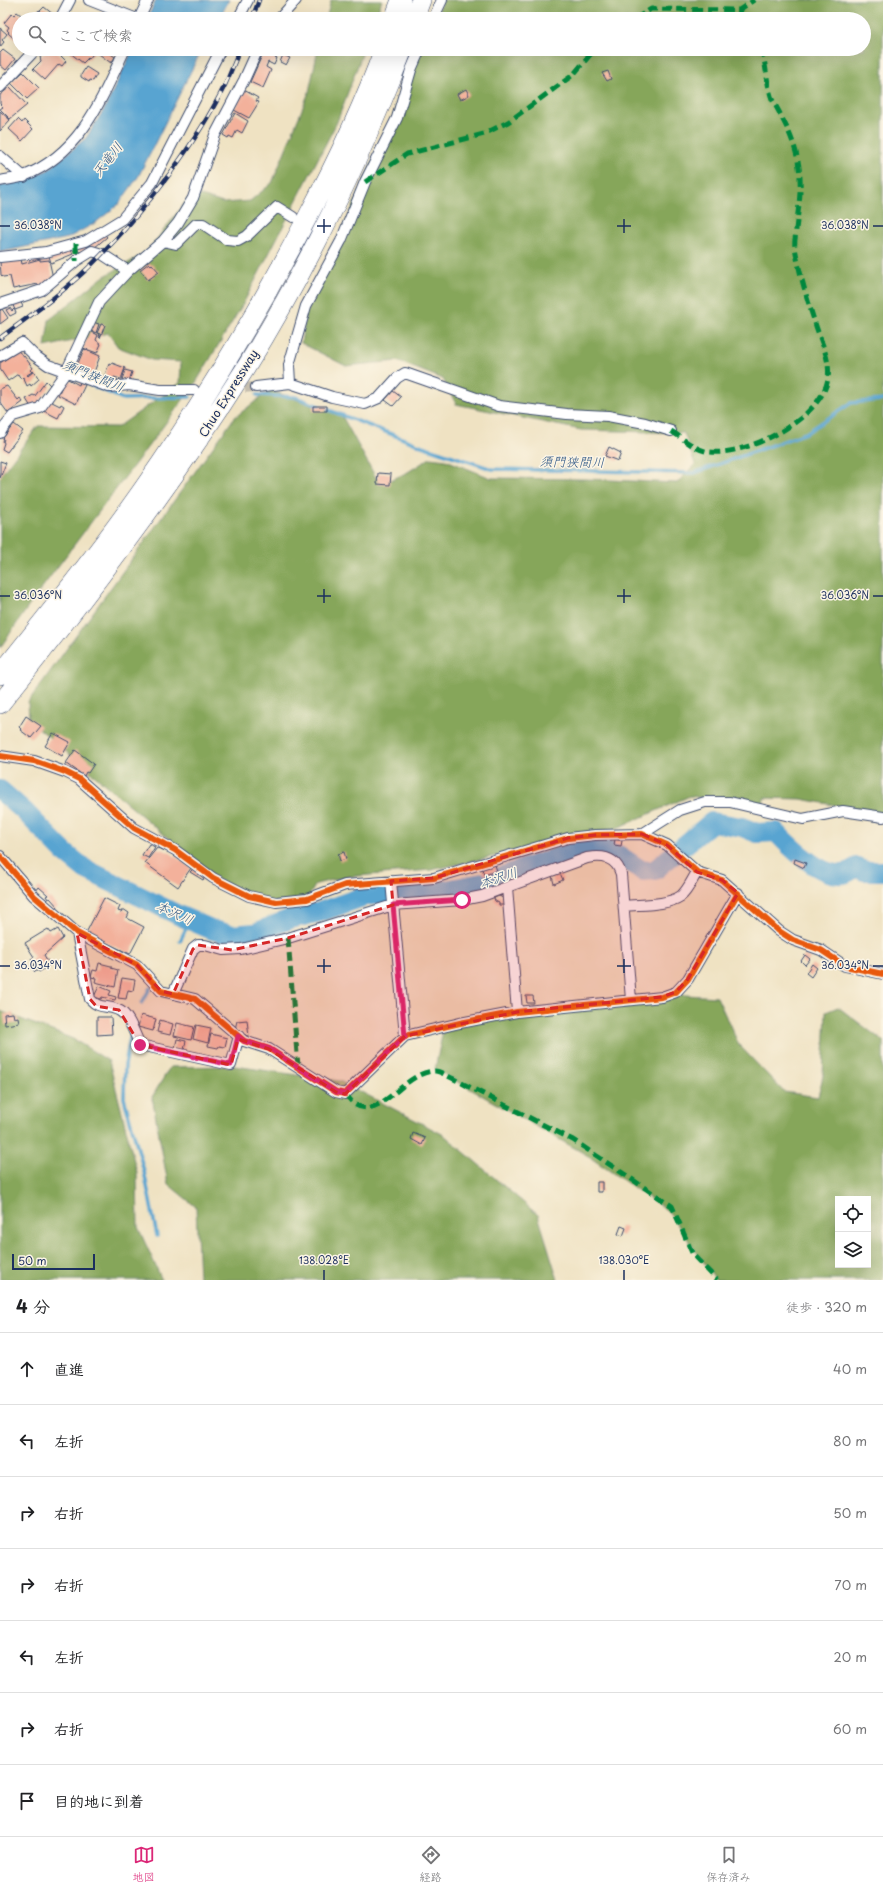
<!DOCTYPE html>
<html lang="ja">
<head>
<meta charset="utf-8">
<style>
	:root { --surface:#fff; --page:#f6f6f6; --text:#202124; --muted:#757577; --line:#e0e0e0; --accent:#db2777 }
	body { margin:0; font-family:"Playpen Sans","Klee One",sans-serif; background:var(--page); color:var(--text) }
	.controls { position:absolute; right:12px; bottom:12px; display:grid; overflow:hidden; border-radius:0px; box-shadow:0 4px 16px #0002 }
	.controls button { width:36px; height:36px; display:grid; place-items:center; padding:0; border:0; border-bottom:1px solid var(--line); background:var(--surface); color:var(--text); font:20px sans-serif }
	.scale { position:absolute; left:12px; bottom:10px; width:83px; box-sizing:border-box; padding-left:4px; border:2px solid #1b2f5e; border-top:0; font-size:11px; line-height:14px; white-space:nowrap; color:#1b2f5e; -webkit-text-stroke:3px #fcf5e5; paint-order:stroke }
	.stop { position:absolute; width:12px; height:12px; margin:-9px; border:3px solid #db2777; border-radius:50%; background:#fff }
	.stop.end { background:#db2777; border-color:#fff; box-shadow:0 1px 4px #0008 }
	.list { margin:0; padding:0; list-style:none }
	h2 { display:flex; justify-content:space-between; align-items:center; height:52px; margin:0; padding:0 16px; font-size:17px }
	h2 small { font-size:13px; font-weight:400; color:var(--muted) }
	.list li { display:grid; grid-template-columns:26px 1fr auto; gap:12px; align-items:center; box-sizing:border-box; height:72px; padding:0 16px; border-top:1px solid var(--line) }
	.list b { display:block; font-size:15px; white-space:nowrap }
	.list em { font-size:13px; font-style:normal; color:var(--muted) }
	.icon { flex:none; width:22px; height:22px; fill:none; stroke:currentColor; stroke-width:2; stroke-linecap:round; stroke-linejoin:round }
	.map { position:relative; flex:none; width:883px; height:1280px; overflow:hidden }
	.search { position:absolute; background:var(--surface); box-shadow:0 4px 16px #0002; left:12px; right:12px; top:12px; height:44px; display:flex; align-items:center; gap:10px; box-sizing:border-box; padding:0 14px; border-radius:22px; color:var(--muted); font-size:15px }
	.sheet { height:556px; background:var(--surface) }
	nav { display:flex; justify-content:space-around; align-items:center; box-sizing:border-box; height:56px; border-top:1px solid var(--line); background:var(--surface); font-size:11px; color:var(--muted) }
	nav a { display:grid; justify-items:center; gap:2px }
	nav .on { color:var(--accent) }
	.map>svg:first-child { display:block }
	.forest { fill:#86a65a; stroke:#506a5c; fill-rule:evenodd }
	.water { fill:#58a4d1; stroke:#3a6a98 }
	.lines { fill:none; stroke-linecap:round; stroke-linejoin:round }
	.stream { stroke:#58a4d1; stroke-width:3.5 }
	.river { stroke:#58a4d1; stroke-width:20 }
	.building { fill:#f3b19b }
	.street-tunnel { stroke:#c5beae; stroke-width:10; stroke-dasharray:10 5; stroke-linecap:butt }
	.street-casing { stroke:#3b4a6d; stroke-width:12 }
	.highway-casing { stroke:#3b4a6d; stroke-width:20 }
	.street { stroke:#fff; stroke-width:10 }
	.highway { stroke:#fff; stroke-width:19 }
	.rail-casing { stroke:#1b2f5e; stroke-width:4.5 }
	.rail { stroke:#fcf5e5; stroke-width:3; stroke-dasharray:9; stroke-linecap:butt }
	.quiet { stroke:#00873e; stroke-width:5; stroke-dasharray:10 5; stroke-linecap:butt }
	.cycleway-casing { stroke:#fcf5e5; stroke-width:8 }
	.cycleway { stroke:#e8590c; stroke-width:6 }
	.route { stroke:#db2777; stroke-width:5 }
	.marked { fill:#d62828; fill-opacity:0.2; stroke:#d62828; stroke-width:3; stroke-dasharray:8 5; stroke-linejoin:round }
	.ticks { fill:none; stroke:#1b2f5e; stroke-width:1.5 }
	.labels { text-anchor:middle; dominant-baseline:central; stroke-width:3; stroke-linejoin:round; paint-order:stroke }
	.street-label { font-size:12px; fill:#1b2f5e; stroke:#fcf5e5 }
	.water-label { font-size:13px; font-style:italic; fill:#305886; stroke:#fcf5e5 }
	.ticks-label { font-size:10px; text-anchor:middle; fill:#1b2f5e; stroke:#fcf5e5; stroke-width:3; stroke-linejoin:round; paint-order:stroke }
</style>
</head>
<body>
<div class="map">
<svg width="883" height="1280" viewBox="0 0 883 1280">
	<rect width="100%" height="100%" fill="#fcf5e5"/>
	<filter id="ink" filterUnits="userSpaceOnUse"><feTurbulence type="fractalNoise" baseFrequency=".025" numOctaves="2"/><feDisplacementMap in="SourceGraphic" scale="8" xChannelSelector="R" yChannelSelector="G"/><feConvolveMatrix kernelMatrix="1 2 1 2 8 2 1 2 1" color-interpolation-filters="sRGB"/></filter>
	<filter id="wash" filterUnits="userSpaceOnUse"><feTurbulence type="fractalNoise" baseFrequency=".012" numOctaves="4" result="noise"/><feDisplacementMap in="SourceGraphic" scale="16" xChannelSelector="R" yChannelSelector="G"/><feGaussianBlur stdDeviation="0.9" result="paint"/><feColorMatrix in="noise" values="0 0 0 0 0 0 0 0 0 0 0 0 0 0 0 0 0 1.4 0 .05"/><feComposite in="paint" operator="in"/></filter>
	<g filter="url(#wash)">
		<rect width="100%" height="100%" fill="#efe2c2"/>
		<path class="forest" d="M331,0H382L375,19H326Z
			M443,0H883V814L801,799L764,798L763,807L690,796L617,828L587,836L431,870L345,877L316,884L306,901L275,904L216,879L29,720L28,702L234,418L270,390L342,416L380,485L408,472L430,458L446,460L491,478L587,479L677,483L695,464L684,433L581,430L456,404L443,379L397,361L346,366L301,343L306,312L423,49H864V19H435Z
			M318,49H364L337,122L243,304L195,384L35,597L0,648V476L38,426L118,427L180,383L181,362L152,360L118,347L108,333L45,347L49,320L103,277L147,252L192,193L223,203L250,201L272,183L309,92Z
			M671,994L717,997L739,1045L784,1092L818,1097L823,1076L826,1012L838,1007L883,1041V1280H716L668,1211L585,1154L435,1069L443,1031L502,1015ZM838,1199H868V1265H838Z
			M0,1011L73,1039L109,1061L137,1173L138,1227L162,1280H0Z
			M234,1066L340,1081L444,1135L538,1215L558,1280H199L196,1207L168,1184L152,1097L170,1067Z"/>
		<path class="water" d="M156,0H229L219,19H147Z
			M133,49H202L138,177L118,205L95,223L68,238L0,252V186L17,182L48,170L86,138L105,108Z"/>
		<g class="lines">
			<path class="stream" d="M88,384L123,399L190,397
				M257,395L295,397L422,446L492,469L694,473L806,433L851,403L883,400
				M180,941L190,920
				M142,1003L150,988
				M130,1038L125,1065L124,1098L144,1171L157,1236"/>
			<path class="river" d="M0,790L24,811L64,852L85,869L178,915L213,930L232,935L255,933L290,919L320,912L365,896L384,893L446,890L482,883L584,848H603L617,854L643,871L655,870L712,822L742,827L757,833L776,832C790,847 821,877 843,874C847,874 853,869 857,867L864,871H883"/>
		</g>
		<g id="blocks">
			<path class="building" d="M44,7L54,15L51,19H32L39,10L40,11Z
				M17,12L26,19H19V43L8,33L9,32L7,30L9,27L4,23L12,13L14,15Z
				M0,28L7,34L2,40L4,42L0,47Z
				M50,49H54L66,61L62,66L59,64L45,80L33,69L41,61L40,57Z
				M65,49H104L115,57L111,63L95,51L89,59L88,58L83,63Z
				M265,49H274L271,55L277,58L274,65L268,62L266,67L271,70L263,88L250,82Z
				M3,50L15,59L6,70L0,65V53Z
				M283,55L290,58L286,65L280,62Z
				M86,67L97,74L93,81L90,80L89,82L81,77V75Z
				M608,71L611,79L607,81L602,73Z
				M23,72L39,88L27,99L11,83Z
				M10,87L27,105L10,119L0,109L3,107L0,104V95Z
				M466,89L469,95L460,100L457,94Z
				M244,90L258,98L256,101L259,102L249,118L234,110Z
				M0,111L10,120L0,131Z
				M235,113L248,121L242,133L237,130L233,138L229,136L228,138L223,135Z
				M18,119L22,123L24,120L33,129L22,141L9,129Z
				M102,231L107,237L94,248L79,252L77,247Z
				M71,250L73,254L51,263L49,256Z
				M21,259L22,264L40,259V261L49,260L53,278L39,287L38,284L13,289L10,276L3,277L1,275L0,262Z
				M149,263L151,265L152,264L159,272L148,280L140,270Z
				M20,300L23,307L15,310L12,303Z
				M10,308L12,311L14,309L16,313L10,316L6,310Z
				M2,309L8,318L0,324V311Z
				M93,322L99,324L96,333L90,330Z
				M101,324L105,325L100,338L99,337L100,334L97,333Z
				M90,331L98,335L96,340L101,344L97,353L83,348Z
				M84,349L100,356L93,375L76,368Z
				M18,351L24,356L33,368L30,370L32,372L27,375L28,376L34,371L39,379L31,386L30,384L27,386L23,377L21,379L18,374L8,381L0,369V363Z
				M112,363L125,368L121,379L114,377L113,380L104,377L109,364L111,365Z
				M125,370L132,372L129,381L122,380Z
				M66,378L79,385L80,382L85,385L76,404L58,395Z
				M46,381L51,386L39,402L31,407L26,399L33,395L35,396Z
				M7,386L18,400L20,398L23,402L8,413L0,402V389Z
				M393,391L401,397L393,406L385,400Z
				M50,401L60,406L61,404L64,406L58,418L44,411Z
				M313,406H327V411H313Z
				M14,424L23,431L7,452L2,449L4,443L3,441L4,439L3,438Z
				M609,447L621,453L618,461L605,456Z
				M0,461L6,463L0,478Z
				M378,473L391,474L390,485L377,484Z
				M26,716L41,726L31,738L20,730L21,729L19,727Z
				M53,733L70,742L62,756L45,746Z
				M75,750L94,764L88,773L86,772L84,776L66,763Z
				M615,839L622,841L621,846L614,845Z
				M149,844L155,847L148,858L142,855Z
				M157,848L169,852L191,868L178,887L145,863Z
				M344,852L346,859L340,861L338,854Z
				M795,859L806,863L804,868L794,863Z
				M495,865L497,871L484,875L482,869Z
				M193,869L205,877L203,880L190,872Z
				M560,873L563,880L554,884L552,876Z
				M39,887L48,895L46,896L48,899L50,898L58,907L53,911L46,900L36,891Z
				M499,896L503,898L504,905H499V903L495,901L494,898Z
				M104,898L120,906L118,911L121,912L123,909L129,913L127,918L144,927L130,954L86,933Z
				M48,929L51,933L58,929L63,938L44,955L50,965L39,972L38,970L35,972L31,967L35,965L31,959L34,957L25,943Z
				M805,955L810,959L805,965L801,961Z
				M99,963L111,966V968L118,970L115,987L95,982L96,978L91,977L93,970L97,971Z
				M812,964L817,968L811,977L806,973Z
				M122,978L135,980L133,991L128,990L126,999L118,998Z
				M99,986L111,991L109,995L116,997L115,1000L102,997L101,999L94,997Z
				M526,996H533L534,1003H527Z
				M13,1013L14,1018L18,1017L19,1023L5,1025L4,1014Z
				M141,1015L156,1019L153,1031L138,1027Z
				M97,1017H111L112,1034L97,1035Z
				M160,1020L173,1024L170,1035L157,1032Z
				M247,1020L249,1037L235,1029L237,1021Z
				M177,1023L194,1027L191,1040L174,1036Z
				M196,1025L211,1028L208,1043L193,1039Z
				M211,1034L227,1038L225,1047L219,1046L218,1048L208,1046Z
				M177,1039L186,1041L184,1050L175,1048Z
				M413,1133L425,1138L422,1145L411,1139Z
				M597,1182H602V1192H597Z
				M621,1226L626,1228L623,1236L618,1234Z"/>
		</g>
	</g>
	<g filter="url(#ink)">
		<use href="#blocks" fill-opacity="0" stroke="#3b4a6d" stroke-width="1"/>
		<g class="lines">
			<path class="street-tunnel" d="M230,389L256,387"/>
			<g class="street-casing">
				<path id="street" d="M89,0L137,19
					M60,19L70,0
					M139,19L148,0
					M238,19L248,0
					M279,19L296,0
					M433,19L442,0
					M0,87L36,49
					M0,156L24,177
					M0,181C8,179 17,179 24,176C81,153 101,100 125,49
					M163,241L176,244L196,224H203L227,240L238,241L247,236L277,207L293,217
					M0,257L46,252L86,241L122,219L152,183L221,49
					M0,304L42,290L76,261L92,251L102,254L128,271
					M0,356L22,343L34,355L48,365L109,387L129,385L160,390H194
					M290,383L289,365L306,306L341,241L365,182L397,118L411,70L420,49
					M256,387L290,383L332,397L365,404L379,398L397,378L405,373L499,406L567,414L608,416L645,423L671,431
					M0,433L3,428L13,416L40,408L66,372L99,302L128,271L163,241L178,223L193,198L215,135L244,80L258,49
					M0,756L34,761L65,772L79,779L134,828L175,850L213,878L249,896L276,902L307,899L345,885L434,878L568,838L595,835L642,834L667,845L697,872L722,880L779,931L793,940L821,950L845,966L883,974
					M642,834L680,810L705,802H730L803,819L843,811L883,817
					M0,856L34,896L77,933L137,965L161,991L195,999L244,1041L269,1049L336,1092L345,1094L405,1036L460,1023L517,1012L662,997L676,992L688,979L738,893
					M391,881L405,1036
					M507,887L517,1012
					M624,906C641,904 666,906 681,896C688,890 692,880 697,872
					M77,933L90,999C100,1010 106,1004 118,1010C129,1014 135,1035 140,1045L231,1065L239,1036
					M173,994L193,949L198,945H205L223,950L241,949L288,938L393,905L462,900L482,896L587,858C603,855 616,857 621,874L631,1000"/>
			</g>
			<g class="highway-casing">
				<path id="highway" d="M394,19L401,0
					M414,19L421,0
					M0,675C41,623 84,571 123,517C192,422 253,322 307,218C336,163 363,107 384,49
					M0,704C87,596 171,486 245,369C308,268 360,160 403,49"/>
			</g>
			<use href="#street" class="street"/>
			<use href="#highway" class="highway"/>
			<g class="rail-casing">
				<path id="rail" d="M252,19L259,0
					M0,338C35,312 72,286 102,254C148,206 196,144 225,85C230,74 235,61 240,49"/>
			</g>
			<use href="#rail" class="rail"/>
			<path class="quiet" d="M739,10L744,19
				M635,19L651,9L739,10L754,0
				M365,182L407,154L484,134L508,122L573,75L595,49
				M76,243V261
				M671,431C684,439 695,450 710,452C747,456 823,418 828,378C831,360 820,340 815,323C807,299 799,272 795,247C794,241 796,235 796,229C798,212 801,194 800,178C799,156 792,137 782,118C779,111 775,105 772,99C766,83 767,65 761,49
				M288,938L298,1067
				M345,1094C348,1097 352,1103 356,1105C381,1120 405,1071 435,1071C440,1071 447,1076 452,1078L573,1140L672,1206L693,1255L717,1280"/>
			<g class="cycleway-casing">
				<path id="cycleway" d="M0,756L34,761L65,772L79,779L134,828L175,850L213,878L249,896L276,902L307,899L345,885L434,878L568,838L595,835L642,834L667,845L697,872L722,880L779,931L793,940L821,950L845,966L883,974
					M0,856L34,896L77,933L137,965L161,991L195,999L244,1041L269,1049L336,1092L345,1094L405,1036L460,1023L517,1012L662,997L676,992L688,979L738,893"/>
			</g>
			<use href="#cycleway" class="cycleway"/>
		</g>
	</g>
	<g class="lines" filter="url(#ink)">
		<path class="route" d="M140,1045L231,1065L238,1036L244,1041L270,1049L336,1092L345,1094L405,1036L393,905L462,900"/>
	</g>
	<path class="marked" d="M642,834L667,845L697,872L722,880L738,893L688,979L676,992L662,997L517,1012L405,1036L345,1094L336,1092L269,1049L238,1039L231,1065L140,1045L119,1010L96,1006L90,999L77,933L137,965L161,991L173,994L193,949L198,945L232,950L288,938L393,905L391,881L434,878L568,838L595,835Z"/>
	<path class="ticks" d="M324,219V233M624,219V233M0,226H10M317,226H331M617,226H631M873,226H883M324,589V603M624,589V603M0,596H10M317,596H331M617,596H631M873,596H883M324,959V973M624,959V973M0,966H10M317,966H331M617,966H631M873,966H883M324,1270V1280M624,1270V1280"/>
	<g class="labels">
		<g class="street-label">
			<text transform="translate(228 393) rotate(-58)">Chuo Expressway</text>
		</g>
		<g class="water-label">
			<text transform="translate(107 159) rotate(-52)">天竜川</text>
			<text transform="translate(94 375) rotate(22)">須門狭間川</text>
			<text transform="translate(572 461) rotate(1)">須門狭間川</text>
			<text transform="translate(498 877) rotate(-18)">本沢川</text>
			<text transform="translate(175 912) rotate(24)">本沢川</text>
		</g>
	</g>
	<g class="ticks-label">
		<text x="38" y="229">36.038°N</text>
		<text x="845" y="229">36.038°N</text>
		<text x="38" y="599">36.036°N</text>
		<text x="845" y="599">36.036°N</text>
		<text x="38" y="969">36.034°N</text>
		<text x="845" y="969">36.034°N</text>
		<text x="324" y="1264">138.028°E</text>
		<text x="624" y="1264">138.030°E</text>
	</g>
</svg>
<div class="controls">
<button><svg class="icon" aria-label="locate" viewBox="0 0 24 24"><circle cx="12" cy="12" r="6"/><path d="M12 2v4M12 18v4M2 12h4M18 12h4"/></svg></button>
<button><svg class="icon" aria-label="layers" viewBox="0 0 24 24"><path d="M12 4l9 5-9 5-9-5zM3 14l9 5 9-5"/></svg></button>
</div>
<div class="scale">50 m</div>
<div class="stop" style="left:462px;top:900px"></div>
<div class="stop end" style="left:140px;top:1045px"></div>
<div class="search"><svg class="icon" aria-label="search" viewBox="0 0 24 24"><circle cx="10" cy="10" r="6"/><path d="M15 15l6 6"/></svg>ここで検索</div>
</div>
<section class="sheet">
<h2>4 分<small>徒歩 · 320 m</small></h2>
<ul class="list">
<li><svg class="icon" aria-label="ahead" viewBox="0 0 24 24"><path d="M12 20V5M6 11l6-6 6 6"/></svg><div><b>直進</b></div><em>40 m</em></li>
<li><svg class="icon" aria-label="left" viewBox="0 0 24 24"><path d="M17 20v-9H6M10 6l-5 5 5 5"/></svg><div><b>左折</b></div><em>80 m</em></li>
<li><svg class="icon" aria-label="right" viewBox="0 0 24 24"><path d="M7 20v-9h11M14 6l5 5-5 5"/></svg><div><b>右折</b></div><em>50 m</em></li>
<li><svg class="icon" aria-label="right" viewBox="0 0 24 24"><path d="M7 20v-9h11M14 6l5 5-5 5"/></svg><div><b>右折</b></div><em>70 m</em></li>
<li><svg class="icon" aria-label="left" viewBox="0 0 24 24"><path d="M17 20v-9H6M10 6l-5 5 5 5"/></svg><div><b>左折</b></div><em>20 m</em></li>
<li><svg class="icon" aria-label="right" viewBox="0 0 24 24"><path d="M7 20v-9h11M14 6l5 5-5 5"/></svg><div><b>右折</b></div><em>60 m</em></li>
<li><svg class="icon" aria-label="arrive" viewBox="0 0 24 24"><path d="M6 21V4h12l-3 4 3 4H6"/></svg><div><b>目的地に到着</b></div></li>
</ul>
</section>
<nav>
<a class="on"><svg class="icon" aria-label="map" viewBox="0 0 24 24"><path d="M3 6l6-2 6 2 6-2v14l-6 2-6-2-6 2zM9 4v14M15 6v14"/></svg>地図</a>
<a><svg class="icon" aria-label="directions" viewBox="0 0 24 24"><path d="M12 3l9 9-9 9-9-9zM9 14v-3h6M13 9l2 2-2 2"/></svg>経路</a>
<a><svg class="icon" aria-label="saved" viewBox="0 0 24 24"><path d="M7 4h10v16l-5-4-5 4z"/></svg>保存済み</a>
</nav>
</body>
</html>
